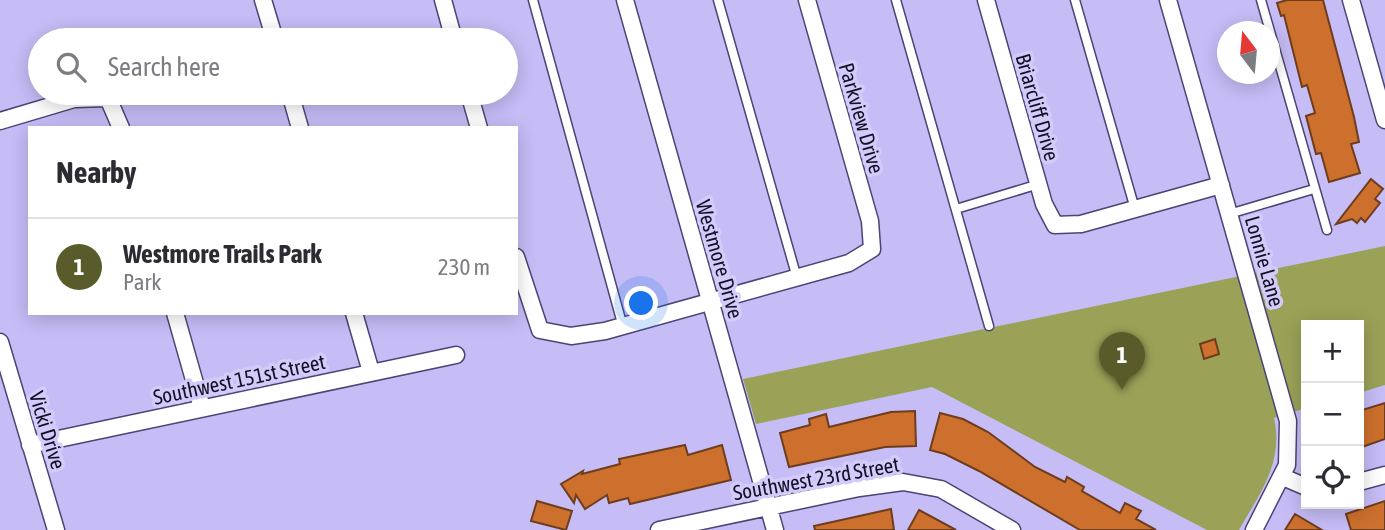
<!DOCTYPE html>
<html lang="en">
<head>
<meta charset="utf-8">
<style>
	:root { --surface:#fff; --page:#f7f7f7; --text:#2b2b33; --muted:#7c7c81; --line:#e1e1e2; --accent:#595c2a }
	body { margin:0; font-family:"Asap Condensed",sans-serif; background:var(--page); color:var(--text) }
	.controls { position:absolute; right:21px; bottom:21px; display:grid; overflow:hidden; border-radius:0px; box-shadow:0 4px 18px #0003 }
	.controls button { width:63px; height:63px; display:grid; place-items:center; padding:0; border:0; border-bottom:2px solid var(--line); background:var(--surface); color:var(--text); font:35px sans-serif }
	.compass { position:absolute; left:1217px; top:21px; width:63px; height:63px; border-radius:50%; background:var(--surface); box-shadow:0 4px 18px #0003; rotate:344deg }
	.you { position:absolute; left:642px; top:304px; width:24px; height:24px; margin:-18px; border:5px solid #fff; border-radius:50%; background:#1a73e8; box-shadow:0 0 0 10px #1a73e833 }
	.badge { display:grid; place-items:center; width:46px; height:46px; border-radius:50%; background:var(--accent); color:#fff; font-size:23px; font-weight:700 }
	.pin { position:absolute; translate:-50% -58px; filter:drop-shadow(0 2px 4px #0008) }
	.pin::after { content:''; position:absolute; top:37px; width:24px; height:21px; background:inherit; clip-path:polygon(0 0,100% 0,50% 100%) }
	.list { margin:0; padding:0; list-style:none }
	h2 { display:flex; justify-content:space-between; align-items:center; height:91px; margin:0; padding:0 28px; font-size:30px }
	h2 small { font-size:23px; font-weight:400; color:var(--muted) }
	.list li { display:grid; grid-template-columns:46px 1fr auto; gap:21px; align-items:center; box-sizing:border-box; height:98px; padding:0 28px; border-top:2px solid var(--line) }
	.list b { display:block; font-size:26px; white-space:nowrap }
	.list p { margin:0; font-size:23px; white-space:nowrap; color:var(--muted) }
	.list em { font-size:23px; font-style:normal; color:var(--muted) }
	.icon { flex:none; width:38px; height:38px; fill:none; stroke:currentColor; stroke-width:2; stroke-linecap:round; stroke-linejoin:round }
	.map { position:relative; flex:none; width:1385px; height:530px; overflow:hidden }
	.search { position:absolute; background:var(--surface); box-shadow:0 4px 18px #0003; left:28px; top:28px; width:490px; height:77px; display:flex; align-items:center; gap:18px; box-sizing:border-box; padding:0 24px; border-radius:38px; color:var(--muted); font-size:26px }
	.panel { position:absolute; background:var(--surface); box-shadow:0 4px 18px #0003; left:28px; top:126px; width:490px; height:189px; border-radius:0px }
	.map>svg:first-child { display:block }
	.green { fill:#9ba157 }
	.building { fill:#cd702d; stroke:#6e3d1d; stroke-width:2 }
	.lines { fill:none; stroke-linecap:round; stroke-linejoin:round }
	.lane-casing { stroke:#4d4374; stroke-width:11 }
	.street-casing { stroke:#4d4374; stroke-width:19 }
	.lane { stroke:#fff; stroke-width:8 }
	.street { stroke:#fff; stroke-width:16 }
	.labels { text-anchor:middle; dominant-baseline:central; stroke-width:7; stroke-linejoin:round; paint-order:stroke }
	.street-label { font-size:21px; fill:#151025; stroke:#d3cbfa }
</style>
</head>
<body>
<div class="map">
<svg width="1385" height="530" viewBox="0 0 1385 530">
	<rect width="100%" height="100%" fill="#c6bcf6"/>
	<path class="green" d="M1385,246V385L1359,393V325H1306V408L1274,418C1284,462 1260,493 1239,530H1207L932,387L756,424L743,379Z"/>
	<path class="building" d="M1287,0H1323L1354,117L1359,142L1351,144L1360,173L1329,182L1321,153L1316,154L1306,116L1315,113L1307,85L1302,87L1284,15L1281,16L1277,3Z
		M1371,179L1383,189L1375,199L1380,203L1365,222L1361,218L1357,223L1352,219L1336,224Z
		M1215,339L1219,354L1204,359L1200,344Z
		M1385,403V439L1359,448V411Z
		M915,411L916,446L885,447L789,467L780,433L810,425L809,419L826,414L829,427L891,412Z
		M940,413L963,419L988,432L1035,467L1065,482L1067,477L1084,487L1082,491L1120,513L1125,503L1141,511L1136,519L1156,530H1080L979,471L945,454L930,450Z
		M685,445L688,455L722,445L731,480L630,504L628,498L609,503L607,495L585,509L576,495L574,503L561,484L583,471L582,474L620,464L619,459Z
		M537,501L572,511L566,530L531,521Z
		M1385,501V530H1351L1346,514Z
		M891,509L894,530H815L814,526Z
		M919,510L956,530H908Z
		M1295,514L1322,530H1285Z"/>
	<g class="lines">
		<g class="lane-casing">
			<path id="lane" d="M533,0L623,327
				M718,0L797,278
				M896,0L989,326
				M1075,0L1135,209
				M1261,0L1327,230
				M956,209L1039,184
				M1229,214L1314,189"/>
		</g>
		<g class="street-casing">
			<path id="street" d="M263,0L275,40
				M443,0L454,40
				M625,0L775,530
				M986,0L1044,204L1055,225L1081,224L1221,185
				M1168,0L1288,421L1287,465L1254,530
				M1351,0L1385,120
				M290,93L300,128
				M469,93L479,128
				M0,121L74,99L108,98L121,128
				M516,257L540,330L571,336L605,331L849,263L872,249L870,221L807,0
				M175,313L202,408
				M354,313L371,372
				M0,342L56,530
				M30,445L456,355
				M1283,477L1306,487
				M1359,482L1385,475
				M659,530L859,488L903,482L941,489L1012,530"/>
		</g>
		<use href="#lane" class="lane"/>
		<use href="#street" class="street"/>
	</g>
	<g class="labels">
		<g class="street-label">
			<text transform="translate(1038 107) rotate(74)">Briarcliff Drive</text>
			<text transform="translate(862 118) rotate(74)">Parkview Drive</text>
			<text transform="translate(720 259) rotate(74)">Westmore Drive</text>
			<text transform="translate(1265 261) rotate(74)">Lonnie Lane</text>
			<text transform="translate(239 379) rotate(-12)">Southwest 151st Street</text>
			<text transform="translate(48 430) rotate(73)">Vicki Drive</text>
			<text transform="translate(816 478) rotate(-10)">Southwest 23rd Street</text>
		</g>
	</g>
</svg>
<div class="controls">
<button>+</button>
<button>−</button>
<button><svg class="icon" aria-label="locate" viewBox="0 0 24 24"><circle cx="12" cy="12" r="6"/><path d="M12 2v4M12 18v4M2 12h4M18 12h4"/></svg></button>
</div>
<svg class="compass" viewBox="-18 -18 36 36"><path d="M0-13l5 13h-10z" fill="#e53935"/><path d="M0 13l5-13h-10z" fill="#7c7c81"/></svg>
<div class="you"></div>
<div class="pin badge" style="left:1122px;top:390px">1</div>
<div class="search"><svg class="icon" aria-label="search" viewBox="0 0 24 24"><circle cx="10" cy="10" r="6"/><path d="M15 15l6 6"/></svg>Search here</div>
<section class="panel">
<h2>Nearby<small></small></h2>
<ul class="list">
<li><span class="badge">1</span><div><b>Westmore Trails Park</b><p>Park</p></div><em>230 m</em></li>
</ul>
</section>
</div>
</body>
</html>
